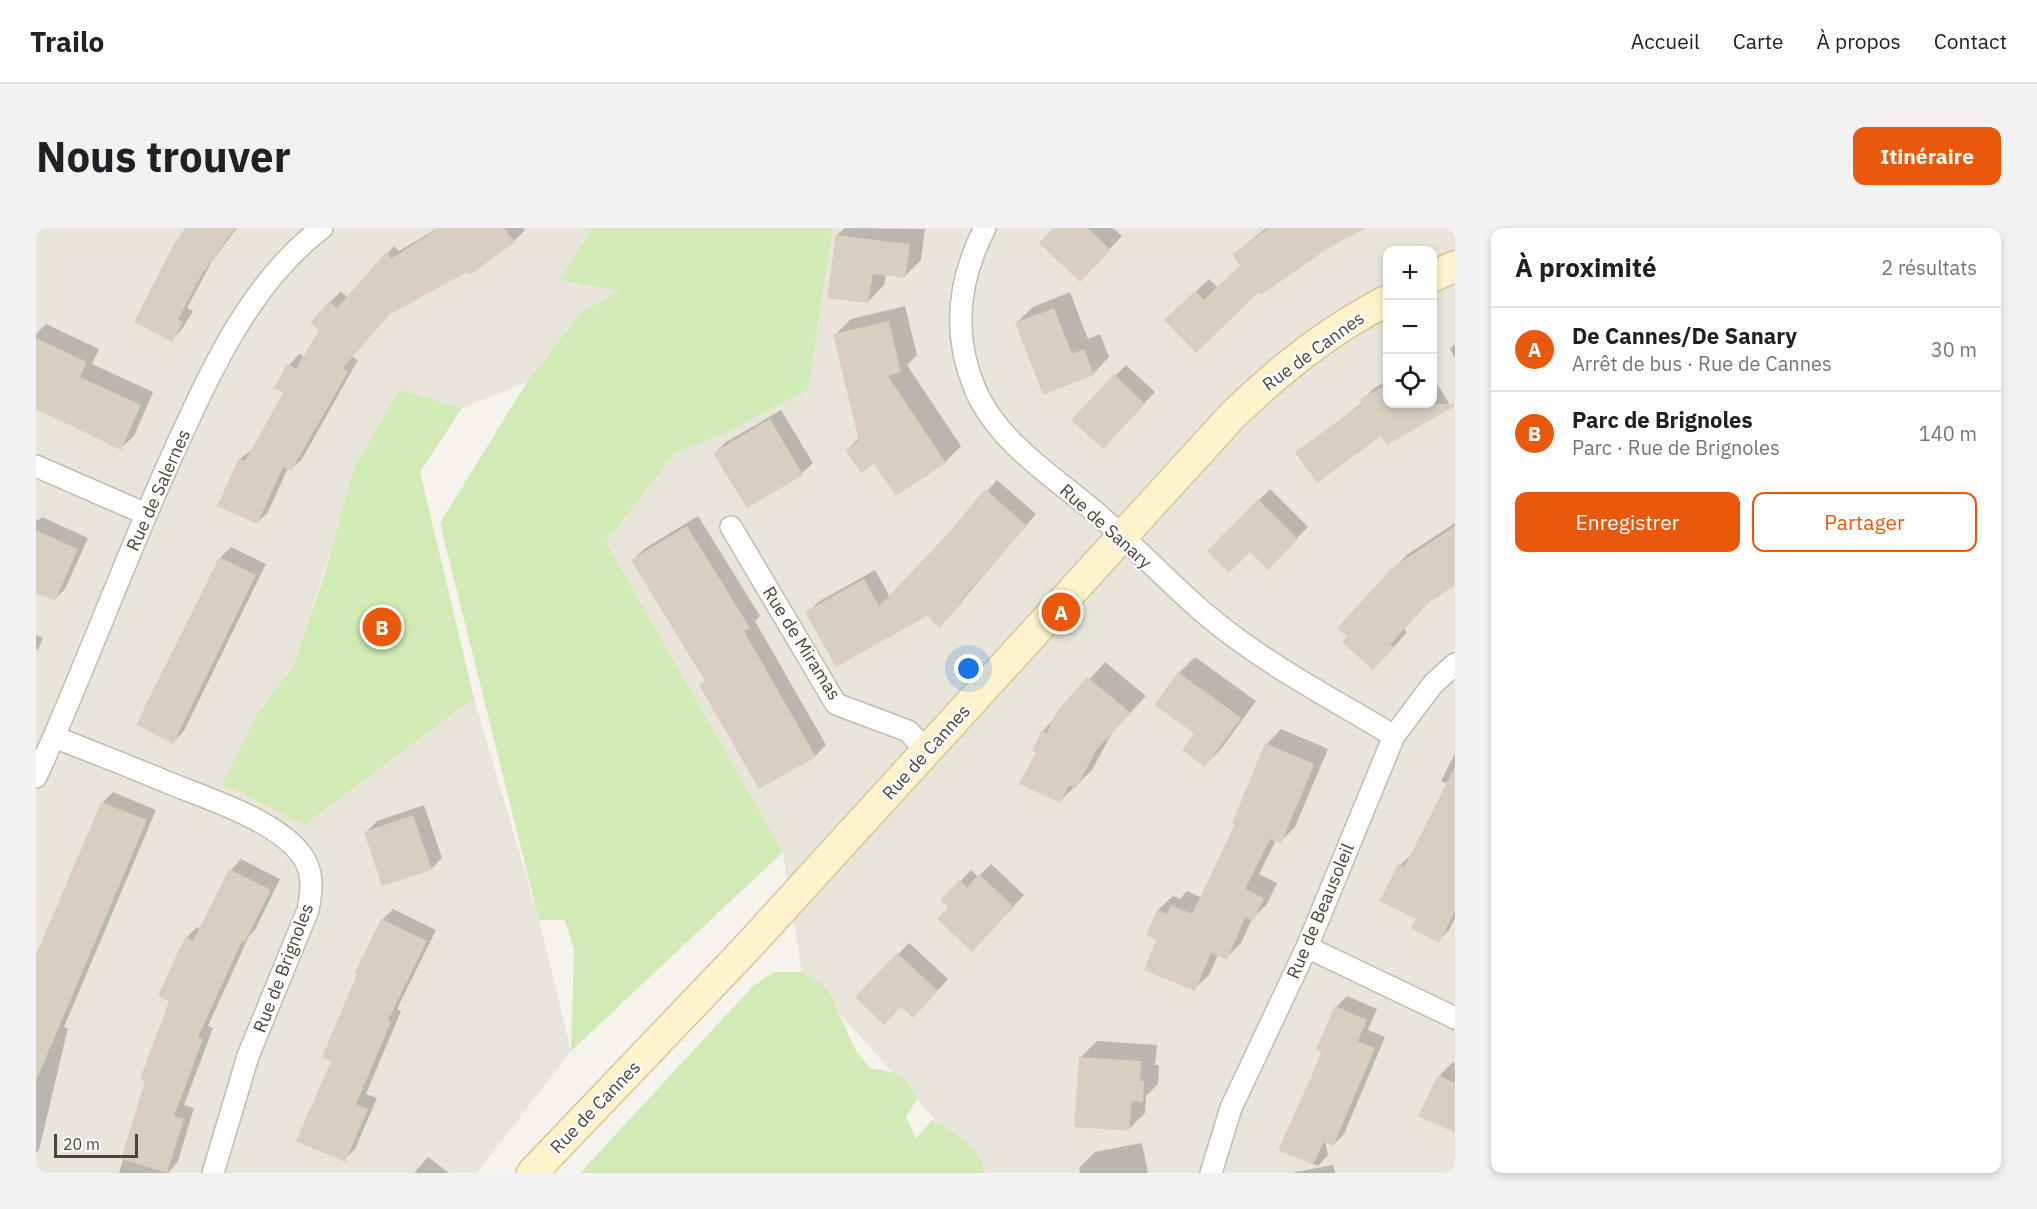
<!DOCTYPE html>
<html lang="fr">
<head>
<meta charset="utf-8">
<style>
	:root { --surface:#fff; --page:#f2f2f2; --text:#202124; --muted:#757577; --line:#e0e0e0; --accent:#ea580c }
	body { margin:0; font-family:"IBM Plex Sans",sans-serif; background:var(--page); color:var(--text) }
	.controls { position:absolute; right:18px; top:18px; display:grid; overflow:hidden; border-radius:12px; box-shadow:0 3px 9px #0003 }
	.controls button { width:54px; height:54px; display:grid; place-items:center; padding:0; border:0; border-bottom:2px solid var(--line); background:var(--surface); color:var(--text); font:30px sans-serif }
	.scale { position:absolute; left:18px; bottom:15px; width:84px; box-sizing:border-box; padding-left:6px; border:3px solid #4b4439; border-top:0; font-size:16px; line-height:21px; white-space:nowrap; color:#4b4439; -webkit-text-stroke:4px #fff; paint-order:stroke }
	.you { position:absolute; left:933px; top:441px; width:21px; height:21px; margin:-15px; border:4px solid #fff; border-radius:50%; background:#1a73e8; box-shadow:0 0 0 9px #1a73e833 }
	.badge { display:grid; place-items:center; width:39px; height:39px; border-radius:50%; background:var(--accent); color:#fff; font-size:20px; font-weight:700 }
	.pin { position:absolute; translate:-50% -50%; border:3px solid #fff; box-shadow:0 2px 6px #0006 }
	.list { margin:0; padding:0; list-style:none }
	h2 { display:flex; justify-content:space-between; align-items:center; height:78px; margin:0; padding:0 24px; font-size:26px }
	h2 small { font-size:20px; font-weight:400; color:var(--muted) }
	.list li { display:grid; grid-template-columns:39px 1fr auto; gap:18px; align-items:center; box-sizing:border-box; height:84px; padding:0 24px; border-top:2px solid var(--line) }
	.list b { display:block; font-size:22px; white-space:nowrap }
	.list p { margin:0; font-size:20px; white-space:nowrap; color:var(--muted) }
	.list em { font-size:20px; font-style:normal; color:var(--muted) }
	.actions { display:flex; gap:12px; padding:18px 24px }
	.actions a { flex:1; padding:14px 0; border:2px solid var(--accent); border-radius:12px; text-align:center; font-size:21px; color:var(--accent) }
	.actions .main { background:var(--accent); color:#fff }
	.icon { flex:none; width:33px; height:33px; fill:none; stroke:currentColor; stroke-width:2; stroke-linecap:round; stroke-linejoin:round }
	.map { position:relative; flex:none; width:1419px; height:945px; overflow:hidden; border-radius:12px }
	header { display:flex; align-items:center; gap:36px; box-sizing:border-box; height:84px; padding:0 30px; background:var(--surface); border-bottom:2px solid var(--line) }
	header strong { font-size:28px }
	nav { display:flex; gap:33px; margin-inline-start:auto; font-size:21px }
	.intro { display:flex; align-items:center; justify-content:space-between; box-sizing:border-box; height:144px; padding:0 36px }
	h1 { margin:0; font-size:42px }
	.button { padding:15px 27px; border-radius:12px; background:var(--accent); color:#fff; font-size:21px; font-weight:700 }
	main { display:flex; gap:36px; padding:0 36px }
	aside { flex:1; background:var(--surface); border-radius:12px; box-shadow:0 3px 9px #0003 }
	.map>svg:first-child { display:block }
	.residential { fill:#eae5da; fill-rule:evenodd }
	.green { fill:#d2eab5 }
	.shadow { fill:#0003 }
	.building { fill:#d8cfc1 }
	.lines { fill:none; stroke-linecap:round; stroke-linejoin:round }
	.street-casing { stroke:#c2bbae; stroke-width:24 }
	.secondary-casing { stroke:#d6c79b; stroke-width:33 }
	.street { stroke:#fff; stroke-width:21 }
	.secondary { stroke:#fff3cd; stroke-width:30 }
	.labels { text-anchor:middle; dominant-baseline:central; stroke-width:4.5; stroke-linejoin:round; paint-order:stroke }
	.street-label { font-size:18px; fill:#4b4439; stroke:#fff }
</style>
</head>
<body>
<header>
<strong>Trailo</strong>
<nav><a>Accueil</a><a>Carte</a><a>À propos</a><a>Contact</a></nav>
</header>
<div class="intro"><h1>Nous trouver</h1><a class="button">Itinéraire</a></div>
<main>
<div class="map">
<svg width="1419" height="945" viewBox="0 0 1419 945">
	<rect width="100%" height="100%" fill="#f6f3ec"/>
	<path class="residential" d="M0,0H556L525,52L583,62L546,84L491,154L426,180L362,162L312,268L257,440L221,486L186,556L268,597L438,470L503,692L535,823L441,945H0Z
		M797,0H1419V945H947L766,744L747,624L570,314L638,226L689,205L772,162ZM1352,22H1396V176H1352Z"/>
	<path class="green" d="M556,0H797L772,162L689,205L638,226L570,314L747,624L535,823L538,721L529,692H503L404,295L491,154L546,84L582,63L524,52Z
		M363,162L426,180L384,244L438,470L268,597L186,556L221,486L257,439L288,348L318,241Z
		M738,744H766L791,760L820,823L834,840L856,844L870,853L881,871L870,889L880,911L896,892C922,906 941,915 949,945H544L717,758Z"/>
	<path class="shadow" d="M151,0H201L176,33L151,80L157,83L146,101L136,112Z
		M402,0H487L489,2L478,13L432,42L355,84L316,129L322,132L266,231L255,241L252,240L232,284L221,295L204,231L217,221L249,164L240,159L253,137L263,126L269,129L285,101L294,74L305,63L312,70L358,18L363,23Z
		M809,0L889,1L885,32L869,48L850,46L848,57L832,74L801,7Z
		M1020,0H1077L1086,8L1044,52Z
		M1230,0H1328L1290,19L1223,62L1143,79L1173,51L1182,60L1205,37L1198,26Z
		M1034,64L1052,111L1064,106L1073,129L1057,146L980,95L997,79Z
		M869,78L881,127L871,137L925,218L909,234L811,222L824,209L799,107L815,91Z
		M10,96L63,121L56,136L117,164L98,208L85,220L0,179V106Z
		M1419,116V130L1414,121Z
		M1090,137L1119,164L1077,208L1079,148Z
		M1396,148L1413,175L1402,186L1346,206L1261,225L1327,174L1326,172L1337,161L1352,152V176H1396Z
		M745,182L777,235L766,245L711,278L679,225L690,214Z
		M961,252L1000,286L914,387L771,385L782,374L839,342L854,369Z
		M1234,261L1272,299L1232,339L1214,322L1173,323Z
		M662,288L724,388L719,393L790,517L779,528L665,457L670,452L597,332L608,321Z
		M6,289L52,310L29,361L18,372L0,364V291L3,292Z
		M1419,295V355L1395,371L1368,401L1371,404L1352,426L1357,341L1372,326Z
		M195,319L230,336L148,503L137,514L102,497L185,329Z
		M0,407L7,410L2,422L0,421Z
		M1159,429L1220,473L1185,521L1169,537L1143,445Z
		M1069,434L1110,468L1077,503L1056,542L1024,573L1002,524L998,522L1007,503Z
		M1245,501L1292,521L1259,599L1244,614L1240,612L1223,646L1241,655L1231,676L1216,691L1205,715L1190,730L1182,727L1173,747L1158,761L1122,711L1112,707L1122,682L1137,668L1144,671L1151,663L1166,670L1201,596L1231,516Z
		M1419,525V690L1413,702L1402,713L1382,691L1364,637L1375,627L1412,556L1405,553Z
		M77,564L120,582L28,799L32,800L3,922L0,925V731L67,574Z
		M388,577L406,630L395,641L330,604L341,593Z
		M205,631L244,651L219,702L213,708L172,798L177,800L148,877L158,880L142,933L132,945H83L135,772L150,710L161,699L165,701L195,642Z
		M955,636L988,667L947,711L906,672L935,642L942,649Z
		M357,681L400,702L361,781L365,783L330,866L341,870L319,921L308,932L297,832L323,745L321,744L346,692Z
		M873,715L912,751L888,778L821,769Z
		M1311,768L1341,781L1332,802L1349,809L1308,906L1297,917L1289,913L1292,927L1282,938L1244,921L1287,823L1282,821L1301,778Z
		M1061,813L1121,817L1119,837H1123L1122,856L1110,868L1109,885L1093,901L1045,829Z
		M1417,834L1419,836V904L1403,848Z
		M1106,915L1112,945H1044L1043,940L1059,924Z
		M392,929L413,945H378Z
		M1297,937L1299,945H1258L1259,944Z"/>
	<path class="building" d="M149,0H199L166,46L142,91L147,94L136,114L98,94L139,14Z
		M403,0H468L479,14L434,47L431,44L353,87L307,140L312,144L255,243L247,239L221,296L181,278L203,230L209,233L247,165L238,160L251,136L260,141L283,102L274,95L293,73L301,80L351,23L355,31Z
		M1017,0H1052L1075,22L1044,54L1003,15Z
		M1233,0H1330L1291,21L1225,67L1223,64L1160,125L1128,92L1159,63L1168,72L1204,37L1196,26Z
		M800,7L874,16L869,50L837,46L832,75L791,70Z
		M1018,80L1036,126L1048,121L1058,147L1007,167L979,95Z
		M853,93L865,144L852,148L910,235L860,268L838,236L825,245L809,222L823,213L797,106Z
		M0,110L51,134L44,149L105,177L85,222L0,181Z
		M1078,146L1109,176L1067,221L1035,192Z
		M1352,156V176H1419V178L1351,217L1345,208L1281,255L1259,224L1326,176L1324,171Z
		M734,191L767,247L711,280L677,225Z
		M949,261L991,298L925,372L927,374L903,400L891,388L800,439L769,384L828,351L843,378L909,309Z
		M1222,271L1262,311L1232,342L1214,324L1193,345L1171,323Z
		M651,298L714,400L708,403L780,529L723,561L663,457L669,453L595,332Z
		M1419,298V357L1392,375L1354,417L1358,420L1337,442L1306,414L1311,409L1301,400L1356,340Z
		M0,302L42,321L19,373L0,365Z
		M183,329L220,347L137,516L100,497Z
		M1142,444L1205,490L1169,539L1146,522L1158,505L1118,477Z
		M1051,449L1095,485L1061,521L1040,560L1033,557L1024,575L983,556L1000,524L996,523L1005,503L1011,505L1021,483Z
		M1229,515L1278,536L1245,616L1234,611L1209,661L1228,670L1217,693L1209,689L1191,732L1175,725L1159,763L1108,742L1120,712L1110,707L1121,682L1131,686L1135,677L1156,686L1199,596L1196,595Z
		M1419,538V683L1403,715L1375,700L1380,691L1343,673L1362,636L1368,639Z
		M65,574L111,592L0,853V727Z
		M377,587L396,642L346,658L328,604Z
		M193,641L235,662L208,715L206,713L162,809L167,811L138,888L148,891L131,945L85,931L109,853L104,851L133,773L122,768L149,709L157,713Z
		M943,646L978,679L936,724L901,691L912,679L904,672L923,652L931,659Z
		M345,691L391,713L352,792L355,794L320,876L332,881L309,934L260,913L295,833L286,829L321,746L319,745Z
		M861,725L902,763L877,790L865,779L848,797L819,769Z
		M1299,778L1331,792L1322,813L1339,820L1297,918L1288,914L1277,937L1242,922L1277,845L1285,824L1280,821Z
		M1043,829L1105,833L1104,853H1108L1107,874L1096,873L1093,903L1038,899Z
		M1402,847L1419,855V905L1382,888Z"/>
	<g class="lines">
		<g class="street-casing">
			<path id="street" d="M949,0C922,52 916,106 939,161C963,217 1022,251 1065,289C1112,330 1153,377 1204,413C1252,448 1307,477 1358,508
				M0,238L110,286
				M695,299L800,476L872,503L891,523
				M18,509C57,524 95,539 133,555C173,571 239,592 265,626C278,643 276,662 272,682L212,828L177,945
				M0,549C48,444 87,335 135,230C173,147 212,56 286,0
				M1271,719L1419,790
				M1175,945L1195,880L1271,719L1358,508L1397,456L1419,436"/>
		</g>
		<g class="secondary-casing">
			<path id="secondary" d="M1396,49L1419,38
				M496,945L707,724L1196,188C1243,142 1293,102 1352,72"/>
		</g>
		<use href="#street" class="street"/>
		<use href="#secondary" class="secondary"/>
	</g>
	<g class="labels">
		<g class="street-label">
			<text transform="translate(1277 123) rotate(-36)">Rue de Cannes</text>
			<text transform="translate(122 262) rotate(-66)">Rue de Salernes</text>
			<text transform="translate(1070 298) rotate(42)">Rue de Sanary</text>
			<text transform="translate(766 415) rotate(58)">Rue de Miramas</text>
			<text transform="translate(890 524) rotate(-48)">Rue de Cannes</text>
			<text transform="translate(1284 683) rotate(-67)">Rue de Beausoleil</text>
			<text transform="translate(247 740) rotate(-69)">Rue de Brignoles</text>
			<text transform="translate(559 879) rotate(-46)">Rue de Cannes</text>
		</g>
	</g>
</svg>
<div class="controls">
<button>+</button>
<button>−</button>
<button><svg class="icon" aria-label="locate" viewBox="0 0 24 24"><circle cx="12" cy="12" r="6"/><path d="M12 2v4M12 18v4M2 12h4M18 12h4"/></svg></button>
</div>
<div class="scale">20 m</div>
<div class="you"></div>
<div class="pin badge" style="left:1025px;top:384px">A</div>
<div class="pin badge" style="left:346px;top:399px">B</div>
</div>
<aside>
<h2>À proximité<small>2 résultats</small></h2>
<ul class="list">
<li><span class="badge">A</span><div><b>De Cannes/De Sanary</b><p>Arrêt de bus · Rue de Cannes</p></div><em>30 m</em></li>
<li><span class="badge">B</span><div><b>Parc de Brignoles</b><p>Parc · Rue de Brignoles</p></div><em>140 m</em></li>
</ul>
<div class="actions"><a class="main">Enregistrer</a><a>Partager</a></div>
</aside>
</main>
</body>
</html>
